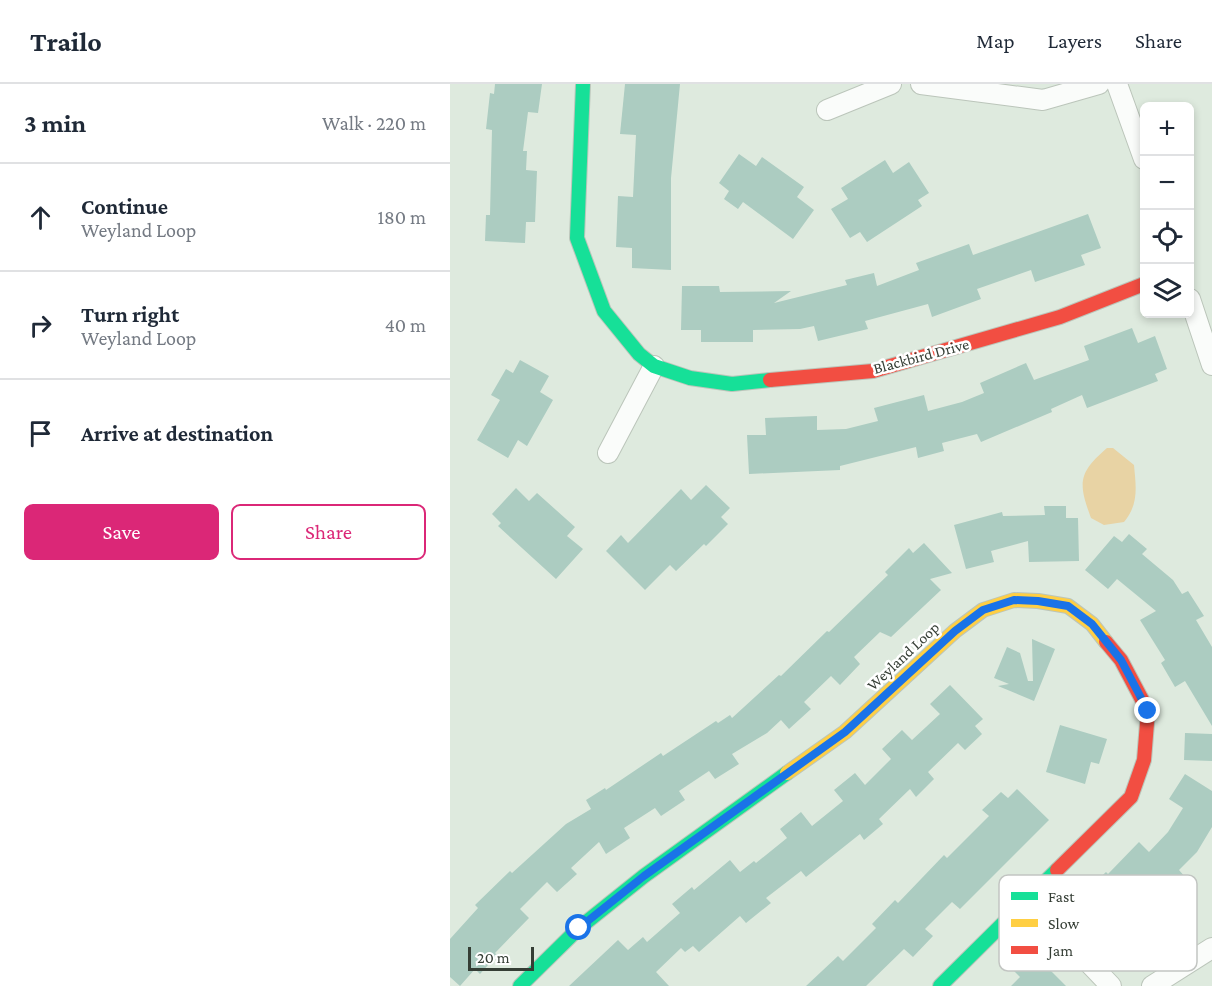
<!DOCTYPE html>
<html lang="en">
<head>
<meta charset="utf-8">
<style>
	:root { --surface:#fff; --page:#f6f6f7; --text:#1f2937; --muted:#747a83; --line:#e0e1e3; --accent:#db2777 }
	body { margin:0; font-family:"Crimson Pro",serif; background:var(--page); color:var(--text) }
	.controls { position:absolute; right:18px; top:18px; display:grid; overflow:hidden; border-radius:9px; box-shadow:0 3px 9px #0003 }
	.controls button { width:54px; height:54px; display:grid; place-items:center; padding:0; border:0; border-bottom:2px solid var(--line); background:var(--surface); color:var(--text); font:30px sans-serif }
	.scale { position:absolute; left:18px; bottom:15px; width:66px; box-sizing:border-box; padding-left:6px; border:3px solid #353e35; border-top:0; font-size:16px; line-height:21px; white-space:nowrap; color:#353e35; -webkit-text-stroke:4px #fff; paint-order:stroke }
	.stop { position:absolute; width:18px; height:18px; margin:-14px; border:4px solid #1a73e8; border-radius:50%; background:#fff }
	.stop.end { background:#1a73e8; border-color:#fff; box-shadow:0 2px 6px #0008 }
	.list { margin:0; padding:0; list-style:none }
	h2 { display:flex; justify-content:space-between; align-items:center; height:78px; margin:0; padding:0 24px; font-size:26px }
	h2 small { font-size:20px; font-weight:400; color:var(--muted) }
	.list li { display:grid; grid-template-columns:39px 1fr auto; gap:18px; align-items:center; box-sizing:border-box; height:108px; padding:0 24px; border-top:2px solid var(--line) }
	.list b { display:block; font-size:22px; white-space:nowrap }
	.list p { margin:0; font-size:20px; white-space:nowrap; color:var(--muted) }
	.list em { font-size:20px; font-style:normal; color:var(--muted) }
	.actions { display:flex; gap:12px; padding:18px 24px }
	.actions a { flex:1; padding:14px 0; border:2px solid var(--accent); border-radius:9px; text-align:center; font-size:21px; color:var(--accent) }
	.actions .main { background:var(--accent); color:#fff }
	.icon { flex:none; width:33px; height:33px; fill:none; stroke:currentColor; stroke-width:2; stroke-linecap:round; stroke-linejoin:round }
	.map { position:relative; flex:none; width:762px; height:902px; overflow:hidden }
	header { display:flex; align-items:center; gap:36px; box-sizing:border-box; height:84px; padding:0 30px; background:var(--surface); border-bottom:2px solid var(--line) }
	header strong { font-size:28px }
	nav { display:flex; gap:33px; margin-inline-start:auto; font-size:21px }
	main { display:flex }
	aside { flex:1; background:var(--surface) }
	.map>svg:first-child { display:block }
	.green { fill:#e8d3a4 }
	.building { fill:#acccc1 }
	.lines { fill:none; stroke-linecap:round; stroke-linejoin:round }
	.street-casing { stroke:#bbc5ba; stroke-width:22 }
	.fast-casing { stroke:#bbc5ba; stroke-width:16 }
	.slow-casing { stroke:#bbc5ba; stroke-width:16 }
	.jam-casing { stroke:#bbc5ba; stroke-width:16 }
	.street { stroke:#fafcfa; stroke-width:20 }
	.fast { stroke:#16e098; stroke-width:14 }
	.slow { stroke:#ffcf43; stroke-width:14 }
	.jam { stroke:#f24e42; stroke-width:14 }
	.route { stroke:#1a73e8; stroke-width:8 }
	.labels { text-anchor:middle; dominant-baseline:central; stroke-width:5; stroke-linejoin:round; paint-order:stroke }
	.street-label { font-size:16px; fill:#353e35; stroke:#fff }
	.key { fill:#fff; stroke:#c2c5c2; stroke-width:1.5 }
	.key-label { font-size:16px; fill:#353e35 }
</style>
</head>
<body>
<header>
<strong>Trailo</strong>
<nav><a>Map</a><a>Layers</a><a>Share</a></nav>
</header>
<main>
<aside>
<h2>3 min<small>Walk · 220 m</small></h2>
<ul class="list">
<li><svg class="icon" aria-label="ahead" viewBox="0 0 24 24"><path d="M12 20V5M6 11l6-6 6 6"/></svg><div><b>Continue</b><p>Weyland Loop</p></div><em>180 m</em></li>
<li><svg class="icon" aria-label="right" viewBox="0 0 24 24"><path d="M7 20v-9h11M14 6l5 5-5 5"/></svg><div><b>Turn right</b><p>Weyland Loop</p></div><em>40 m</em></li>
<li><svg class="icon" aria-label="arrive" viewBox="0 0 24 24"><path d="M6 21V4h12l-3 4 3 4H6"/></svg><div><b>Arrive at destination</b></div></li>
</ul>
<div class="actions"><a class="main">Save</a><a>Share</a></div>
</aside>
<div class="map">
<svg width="762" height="902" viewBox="0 0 762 902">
	<rect width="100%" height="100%" fill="#deeade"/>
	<path class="green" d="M657,364H663L684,381C686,403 689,420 674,438L654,441L641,434C628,399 628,389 657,364Z"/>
	<path class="building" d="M45,0H92L88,29L78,28L73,67H77L76,86L87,87L85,138H76L75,159L35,157L36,131H40L42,46L36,45L40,9L44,10Z
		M175,0H230L221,94V186L182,184V164L166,163L168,112L183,113L186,51L170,50Z
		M289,70L306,82L312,73L354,103L347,113L364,126L343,155L293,118L288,125L274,115L279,107L269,99Z
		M435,76L443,89L459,78L479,109L468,116L472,122L417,158L410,148L400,154L381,125L398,115L391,104Z
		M638,130L651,164L631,171L635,181L585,198L581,186L564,192L527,205L531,215L482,233L478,220L415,237L418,245L368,257L364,242L350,245L303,246V258H251V246H231L232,202H269L270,208L341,207L324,219L397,201L395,196L424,189L427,202L469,186L466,179L519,160L523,171Z
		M682,244L688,259L705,252L717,285L705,290L708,297L637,324L632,311L601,325L602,328L531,358L527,350L492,359L494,367L468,374L466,363L390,382V386L299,390L297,351H316L315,334L367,332V346L396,345L428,337L424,324L474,311L478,327L512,318L534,309L530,299L576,279L584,296L639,276L634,262Z
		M70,276L99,292L90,308L103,316L77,362L68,356L58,374L27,356L50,316L41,311L56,285L63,289Z
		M256,401L280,424L271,433L278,440L256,462L254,460L226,487L220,481L195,506L156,467L171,451L178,459L231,405L241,416Z
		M66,404L79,417L87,409L125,443L117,452L133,465L106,495L48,442L51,439L42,430Z
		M594,422H616V434H628L629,477L579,478L578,457L541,467L544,478L516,485L504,441L552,428L553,432L595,431Z
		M679,450L697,465L692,470L723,496L732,510L738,507L754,532L746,536L762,563V642L735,597L725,603L711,579L715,576L690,536L706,527L667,495L658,505L635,486L664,452L672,458Z
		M474,459L502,489L480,495L491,506L441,553L430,548L404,573L410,580L390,601L381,592L354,618L361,625L339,645L331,636L317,649L282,670L289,680L265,695L259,687L229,707L235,716L211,732L205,724L174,744L180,754L156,770L149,758L121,784L127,790L107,808L97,798L70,825L79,834L45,869L47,871L30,890L25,885L10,902L0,893V855L28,824L25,821L60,787L62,789L116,740L141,725L136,716L155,704L156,706L211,669L213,672L266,637L268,639L280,631L282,634L329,591L331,592L377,547L379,548L438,491L435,488L459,464L463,469Z
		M582,555L605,565L584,617L548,602L559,600L544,594L557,563L570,569L578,597H583Z
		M500,601L533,635L525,642L532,650L515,666L508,659L478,688L484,695L466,713L460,705L429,735L433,740L414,756L410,750L356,793L351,787L316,814L321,819L296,839L290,832L249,868L243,862L235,868L231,864L206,888L219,902H119L168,856L178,866L193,853L197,858L230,829L222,820L242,803L244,806L280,776L290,788L304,777L306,779L337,754L330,745L351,728L362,742L393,717L384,706L405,689L415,701L441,675L432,665L452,646L462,656L490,630L480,620Z
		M610,641L657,655L649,680L641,678L635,700L596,688Z
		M735,649L762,650V677L734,676Z
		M735,690L762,707V743L747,768L729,786L735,793L713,816L711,815L673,851L667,845L657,855L631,828L645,815L637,806L656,788L658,790L689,758L699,768L718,748L733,724L719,715Z
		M567,705L599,736L510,825L502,818L475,845L483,852L463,873L454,865L416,902H356L388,872L393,877L426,844L422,840L445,816L448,819L494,771L497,774L539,732L532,726L551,708L558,714Z
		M579,865L616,902H561L570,893L560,883Z"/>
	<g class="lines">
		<g class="street-casing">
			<path id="street" d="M471,0L593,16L649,0
				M667,0L694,75
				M377,26L441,0
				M740,215L762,281
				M158,369L204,282
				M577,814L661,902
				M702,902L762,864"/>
		</g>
		<g class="fast-casing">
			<path id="fast" d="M133,0L127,154L154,227L189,270L204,282L240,294L282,300L320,296
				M70,902L129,844L194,792L337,689
				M490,902L607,786"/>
		</g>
		<g class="slow-casing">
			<path id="slow" d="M337,689L395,648L505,547L533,526L564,516L588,517L618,522L642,540L656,558"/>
		</g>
		<g class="jam-casing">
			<path id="jam" d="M320,296L423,287L610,233L694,200
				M607,786L681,713L694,676L698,627L671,576L656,558"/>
		</g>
		<use href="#street" class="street"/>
		<use href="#fast" class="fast"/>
		<use href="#slow" class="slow"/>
		<use href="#jam" class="jam"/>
	</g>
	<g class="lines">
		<path class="route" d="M129,844L194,792L395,648L505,547L533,526L564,516L588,517L618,522L642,540L671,576L698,627"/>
	</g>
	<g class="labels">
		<g class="street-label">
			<text transform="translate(471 272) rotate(-15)">Blackbird Drive</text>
			<text transform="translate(453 572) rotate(-43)">Weyland Loop</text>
		</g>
	</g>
	<rect x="549" y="791" width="198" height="96" rx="9" class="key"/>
	<rect x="561" y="808" width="27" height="8" fill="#16e098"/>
	<rect x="561" y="835" width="27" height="8" fill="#ffcf43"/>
	<rect x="561" y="862" width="27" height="8" fill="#f24e42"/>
	<g class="key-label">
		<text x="598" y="818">Fast</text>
		<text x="598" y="845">Slow</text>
		<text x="598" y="872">Jam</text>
	</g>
</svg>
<div class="controls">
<button>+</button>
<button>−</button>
<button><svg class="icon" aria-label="locate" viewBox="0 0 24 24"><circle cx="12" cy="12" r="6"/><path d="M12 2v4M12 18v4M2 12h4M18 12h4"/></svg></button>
<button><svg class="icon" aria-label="layers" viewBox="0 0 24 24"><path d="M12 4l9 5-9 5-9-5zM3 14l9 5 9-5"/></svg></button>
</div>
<div class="scale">20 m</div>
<div class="stop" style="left:129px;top:844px"></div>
<div class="stop end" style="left:698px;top:627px"></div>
</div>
</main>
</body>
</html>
